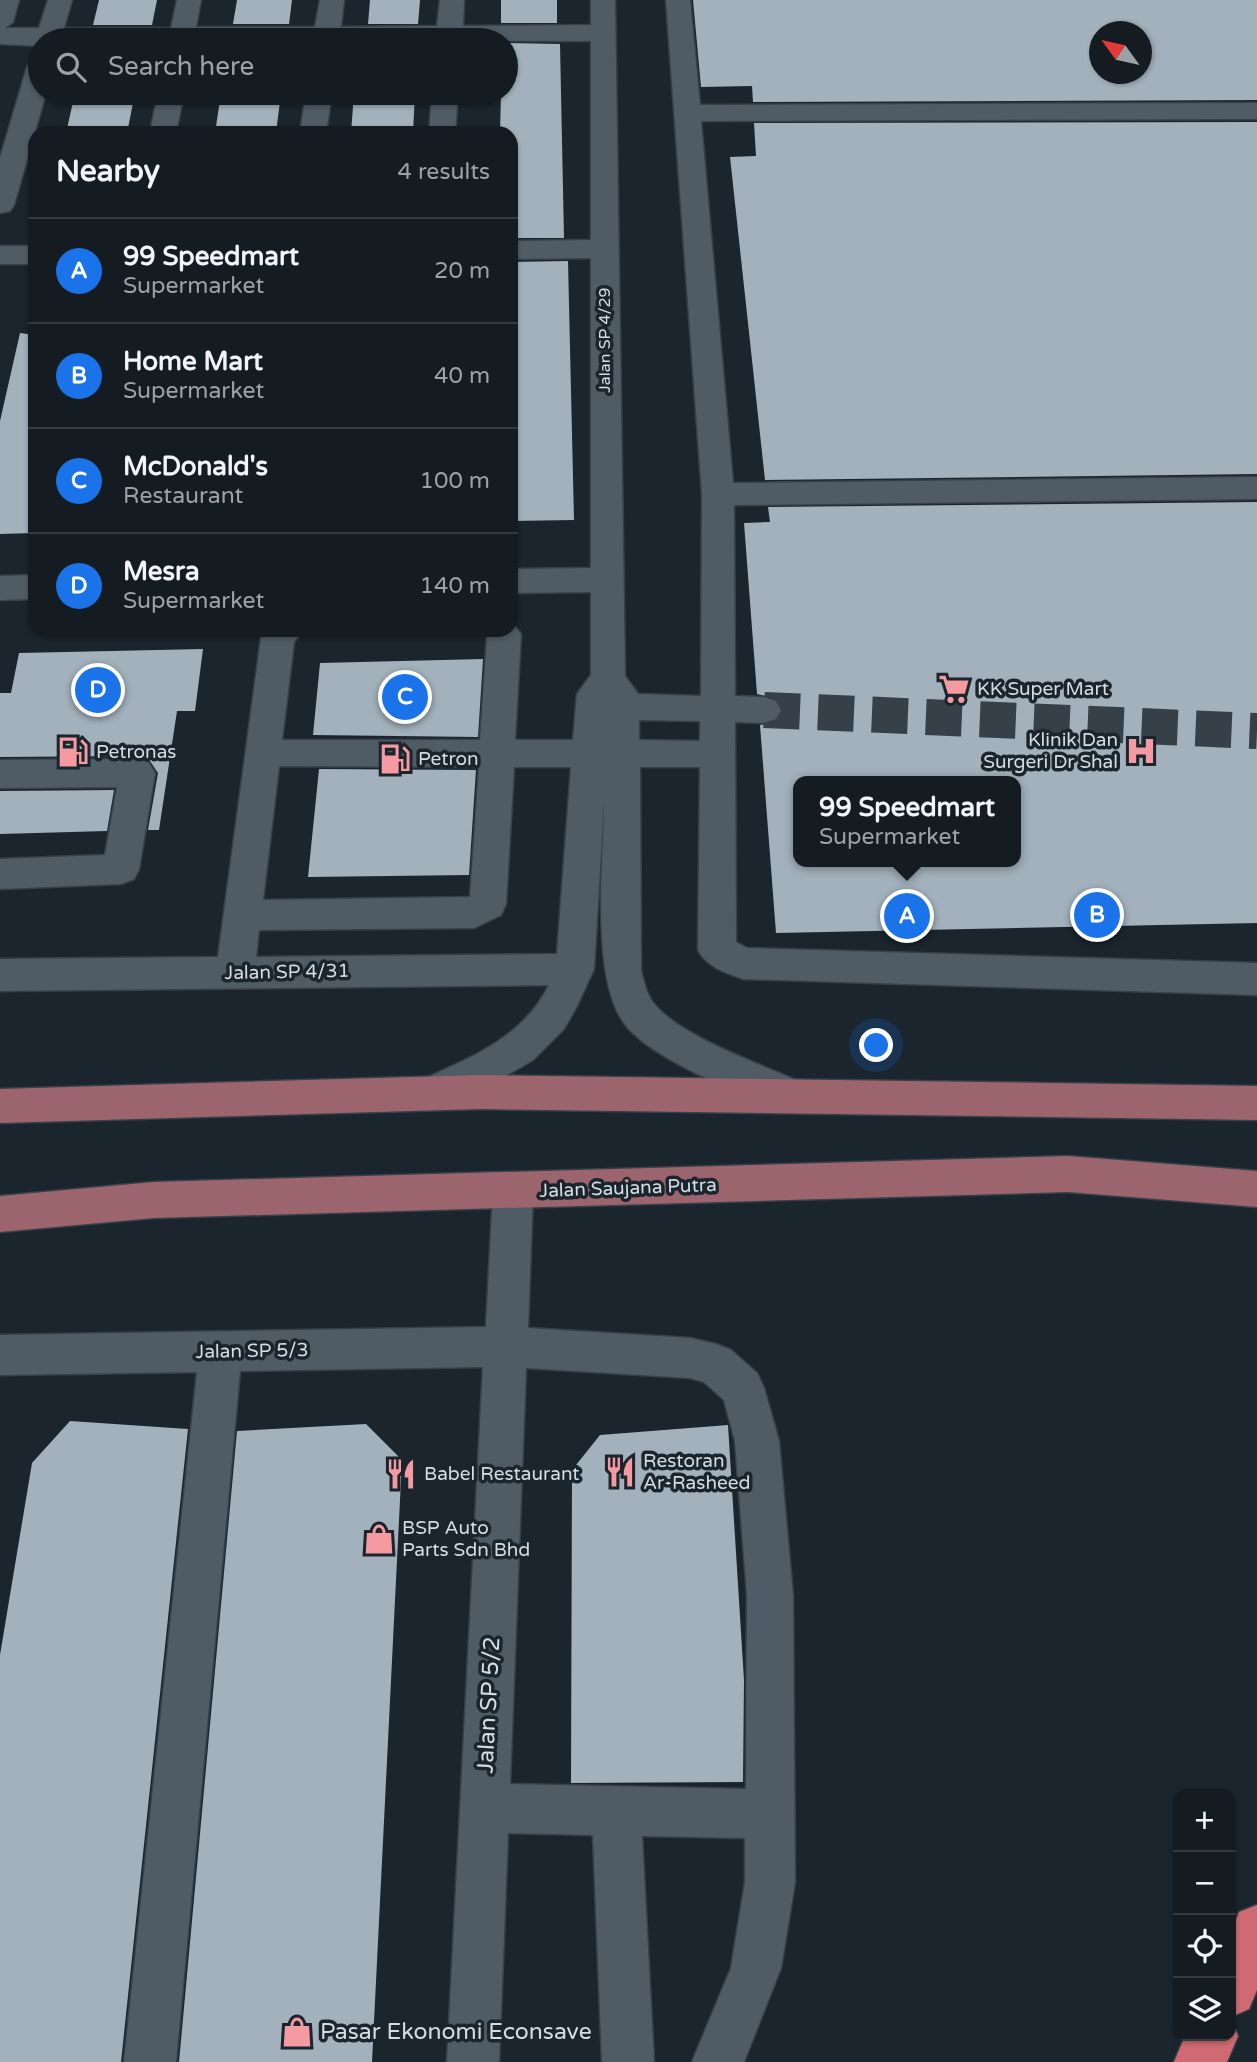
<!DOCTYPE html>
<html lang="en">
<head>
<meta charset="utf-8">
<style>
	:root { --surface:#141c22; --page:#21292f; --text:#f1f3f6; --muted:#9da1a5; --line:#333a40; --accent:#1a73e8 }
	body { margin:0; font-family:"Varela Round",sans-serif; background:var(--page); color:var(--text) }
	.controls { position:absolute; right:21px; bottom:21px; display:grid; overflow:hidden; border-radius:14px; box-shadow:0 2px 5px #0004 }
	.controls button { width:63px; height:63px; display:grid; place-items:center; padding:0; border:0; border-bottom:2px solid var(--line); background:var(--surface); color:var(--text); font:35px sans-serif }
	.compass { position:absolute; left:1089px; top:21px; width:63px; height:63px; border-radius:50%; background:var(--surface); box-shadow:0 2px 5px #0004; rotate:303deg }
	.you { position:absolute; left:877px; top:1046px; width:24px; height:24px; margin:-18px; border:5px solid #fff; border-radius:50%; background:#1a73e8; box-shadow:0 0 0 10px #1a73e833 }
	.badge { display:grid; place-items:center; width:46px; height:46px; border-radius:50%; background:var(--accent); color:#fff; font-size:23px; font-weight:700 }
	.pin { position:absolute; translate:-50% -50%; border:4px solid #fff; box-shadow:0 2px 7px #0006 }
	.popup { position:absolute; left:793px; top:776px; width:228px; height:91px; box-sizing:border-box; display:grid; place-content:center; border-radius:14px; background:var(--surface); filter:drop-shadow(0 2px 5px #0005); font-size:23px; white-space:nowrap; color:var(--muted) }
	.popup b { font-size:26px; color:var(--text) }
	.popup::after { content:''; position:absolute; left:50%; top:100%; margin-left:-14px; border:14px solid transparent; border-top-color:var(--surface) }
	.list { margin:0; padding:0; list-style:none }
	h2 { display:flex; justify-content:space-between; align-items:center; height:91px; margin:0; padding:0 28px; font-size:30px }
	h2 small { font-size:23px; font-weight:400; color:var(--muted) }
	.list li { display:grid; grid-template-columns:46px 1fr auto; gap:21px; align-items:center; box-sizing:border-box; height:105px; padding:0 28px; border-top:2px solid var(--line) }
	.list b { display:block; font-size:26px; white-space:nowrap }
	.list p { margin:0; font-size:23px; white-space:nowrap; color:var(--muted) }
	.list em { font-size:23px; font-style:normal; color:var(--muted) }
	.icon { flex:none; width:38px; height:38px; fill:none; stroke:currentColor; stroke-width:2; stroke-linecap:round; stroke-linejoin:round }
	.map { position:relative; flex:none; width:1257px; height:2062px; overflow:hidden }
	.search { position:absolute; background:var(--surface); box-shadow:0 2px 5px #0004; left:28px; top:28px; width:490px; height:77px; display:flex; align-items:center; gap:18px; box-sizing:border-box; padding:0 24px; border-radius:38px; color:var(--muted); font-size:26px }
	.panel { position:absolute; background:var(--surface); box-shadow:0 2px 5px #0004; left:28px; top:126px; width:490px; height:511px; border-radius:21px }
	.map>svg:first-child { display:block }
	.building { fill:#a2b1bb; fill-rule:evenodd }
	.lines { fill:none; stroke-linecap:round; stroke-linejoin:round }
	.minor-tunnel { stroke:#364048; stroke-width:36; stroke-dasharray:36 18; stroke-linecap:butt }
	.minor-casing { stroke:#373f47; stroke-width:3 }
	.major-casing { stroke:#373f47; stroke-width:3 }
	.highway-casing { stroke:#373f47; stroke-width:3 }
	.minor { fill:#4f5c65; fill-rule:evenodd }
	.major { fill:#9c646d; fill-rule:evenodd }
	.highway { fill:#cf6a73; fill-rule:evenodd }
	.labels { text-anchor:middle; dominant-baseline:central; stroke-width:7; stroke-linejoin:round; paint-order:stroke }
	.far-street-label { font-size:16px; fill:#d4dbe1; stroke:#1a252d }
	.poi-label { font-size:19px; fill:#d4dbe1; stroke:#1a252d; text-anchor:start }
	.street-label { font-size:19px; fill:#d4dbe1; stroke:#1a252d }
	.near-street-label { font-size:23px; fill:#d4dbe1; stroke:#1a252d }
	.near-poi-label { font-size:23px; fill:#d4dbe1; stroke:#1a252d; text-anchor:start }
</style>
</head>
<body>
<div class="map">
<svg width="1257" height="2062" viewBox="0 0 1257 2062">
	<rect width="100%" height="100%" fill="#1a252d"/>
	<path class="building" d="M99,0H157L152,25H93Z
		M237,0H292L289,24H233Z
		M370,0H420L418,24H368Z
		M501,0H557V23H501Z
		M693,0H1257V100L753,102L752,86L701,87ZM1100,32H1142V74H1100Z
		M506,43L560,44L564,238H511V133H500L501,93H506Z
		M75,93H135L127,133H66Z
		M221,93H281L276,133H215Z
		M354,93H415L413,133H351Z
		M1257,122V474L765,480L730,157L756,156L754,123Z
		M568,261L574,520L511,521V262Z
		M20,333L35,335V533L0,534V421Z
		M1257,502V923L776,933L760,725L777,721L783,709L777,699L757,694L744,523L770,522L768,507ZM799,781H1016V862H799Z
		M203,649L195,711H177L159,830H148L158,773L150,761L137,756L0,757V693H11L19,653Z
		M483,659L478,737L313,735L320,663Z
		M319,769L476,770L469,875L308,877Z
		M114,790L107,831L0,834V791Z
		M70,1421L188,1429L121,2062H0V1655L32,1463Z
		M366,1424L402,1460L372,2062H179L237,1431Z
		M728,1425L744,1680L743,1782L571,1783L572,1470L600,1435Z"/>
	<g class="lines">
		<path class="minor-tunnel" d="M764,710L1257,731"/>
		<g class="minor-casing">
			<path id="minor" d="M0,0H19L13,22L5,28H39L48,0H72L64,28H171L177,0H201L196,27H315L320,0H344L341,27L437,26L440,0H464L463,26L591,25V0H615L625,676L638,694L701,696L702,494L666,0H690L700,105L1257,103V119L701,121L733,483L1257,477V499L734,505L735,696L764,697L776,701L781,710L776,719L764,723L735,722L736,942L747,948L1257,963V995L743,979C726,973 707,967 698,950L700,767H640L641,971C644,981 646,993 652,1001C675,1035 765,1066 803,1083L809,1095L803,1107L789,1112C745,1096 658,1062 628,1028C589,985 604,860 604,802L594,969L576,1008L564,1029L533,1060L495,1082L433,1110L419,1105L413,1093L419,1081C470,1058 523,1038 549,985L0,991V959L218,957L261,638L266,630H303L294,642L282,740H480L487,638L482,630H511V622L521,634L515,740H573L577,694L591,675V592L511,593V569L591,568V258L511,259V241L591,240V41L40,40V46L0,44ZM639,720L700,721V741L639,740ZM279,766L479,767L470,897L263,900ZM514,767H571L557,954L256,957L259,930L474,928L501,915L506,904Z
				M40,59V93H46L14,205L10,211L0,213V158L27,67L31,62Z
				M158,93H184L176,133H150Z
				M306,93H332L326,133H300Z
				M432,93H458L455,133H429Z
				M0,246H35V264H0Z
				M35,575V599L0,600V576Z
				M137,759L149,763L155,773L139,869L134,879L121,884L0,889V859L105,855L117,787L0,788V760Z
				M513,1174L527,1179L533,1192L528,1328L690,1338L716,1344L731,1350L757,1373L764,1388L779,1441L793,1595L795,1882L781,1968L744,2062H692L731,1968L745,1882V1838L642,1836L654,2062H602L593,1835L508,1833L499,2062H447L483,1367L240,1371L176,2062H124L197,1372L0,1375V1335L486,1327L493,1192L499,1179ZM526,1368L690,1378L704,1382L724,1400L735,1441L747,1595L746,1789L510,1784Z"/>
		</g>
		<g class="major-casing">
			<path id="major" d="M481,1075L1257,1086V1120L481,1109L0,1123V1089Z
				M1068,1156L1257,1171V1207L1068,1192L154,1218L0,1232V1196L154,1182Z"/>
		</g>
		<g class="highway-casing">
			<path id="highway" d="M1257,1905V1990L1249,2009L1231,2017V1932L1239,1912Z
				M1231,2019L1238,2036L1227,2062H1174L1185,2036H1231Z"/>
		</g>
		<use href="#minor" class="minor"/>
		<use href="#major" class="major"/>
		<use href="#highway" class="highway"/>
	</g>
	<defs>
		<g id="supermarket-bare" transform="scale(2.415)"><path d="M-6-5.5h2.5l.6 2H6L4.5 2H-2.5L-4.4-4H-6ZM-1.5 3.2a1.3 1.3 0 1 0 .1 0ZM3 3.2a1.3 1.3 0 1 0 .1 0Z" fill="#f49aa0" stroke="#1a252d" stroke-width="2.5" paint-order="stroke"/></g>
		<g id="hospital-bare" transform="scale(2.415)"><path d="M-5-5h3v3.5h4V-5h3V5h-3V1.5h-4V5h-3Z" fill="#f49aa0" stroke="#1a252d" stroke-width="2.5" paint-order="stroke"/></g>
		<g id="fuel-bare" transform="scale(2.415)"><path d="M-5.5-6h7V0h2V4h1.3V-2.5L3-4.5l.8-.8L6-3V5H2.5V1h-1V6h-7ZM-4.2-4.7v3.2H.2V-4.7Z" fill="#f49aa0" stroke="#1a252d" stroke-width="2.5" paint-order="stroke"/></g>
		<g id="restaurant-bare" transform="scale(2.415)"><path d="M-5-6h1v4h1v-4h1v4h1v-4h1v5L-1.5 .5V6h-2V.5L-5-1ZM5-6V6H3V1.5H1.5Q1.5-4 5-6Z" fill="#f49aa0" stroke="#1a252d" stroke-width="2.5" paint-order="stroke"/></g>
		<g id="shop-bare" transform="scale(2.415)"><path d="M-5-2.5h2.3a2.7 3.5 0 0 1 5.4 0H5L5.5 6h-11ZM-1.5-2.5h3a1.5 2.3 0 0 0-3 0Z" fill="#f49aa0" stroke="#1a252d" stroke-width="2.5" paint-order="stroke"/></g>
	</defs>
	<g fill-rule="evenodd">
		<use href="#supermarket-bare" x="954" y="689"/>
		<use href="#hospital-bare" x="1141" y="751"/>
		<use href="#fuel-bare" x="73" y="752"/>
		<use href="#fuel-bare" x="395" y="759"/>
		<use href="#restaurant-bare" x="620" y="1472"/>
		<use href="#restaurant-bare" x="401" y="1474"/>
		<use href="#shop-bare" x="379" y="1539"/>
		<use href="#shop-bare" x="297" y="2032"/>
	</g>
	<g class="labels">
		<g class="far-street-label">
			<text transform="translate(605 340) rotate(-90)">Jalan SP 4/29</text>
		</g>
		<g class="poi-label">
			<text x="977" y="689">KK Super Mart</text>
			<text x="1118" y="740" text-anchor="end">Klinik Dan<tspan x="1118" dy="22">Surgeri Dr Shal</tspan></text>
			<text x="96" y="752">Petronas</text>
			<text x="418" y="759">Petron</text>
			<text x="643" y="1461">Restoran<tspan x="643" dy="22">Ar-Rasheed</tspan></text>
			<text x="424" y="1474">Babel Restaurant</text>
			<text x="402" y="1528">BSP Auto<tspan x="402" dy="22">Parts Sdn Bhd</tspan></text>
		</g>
		<g class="street-label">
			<text transform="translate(287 972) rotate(-1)">Jalan SP 4/31</text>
			<text transform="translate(628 1188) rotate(-2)">Jalan Saujana Putra</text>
			<text transform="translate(252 1351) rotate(-1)">Jalan SP 5/3</text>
		</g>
		<g class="near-street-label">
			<text transform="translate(489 1705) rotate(-87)">Jalan SP 5/2</text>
		</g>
		<g class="near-poi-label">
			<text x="320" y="2032">Pasar Ekonomi Econsave</text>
		</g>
	</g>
</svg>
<div class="controls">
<button>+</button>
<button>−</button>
<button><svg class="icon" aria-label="locate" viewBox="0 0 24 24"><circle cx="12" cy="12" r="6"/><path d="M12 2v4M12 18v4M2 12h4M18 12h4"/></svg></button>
<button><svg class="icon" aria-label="layers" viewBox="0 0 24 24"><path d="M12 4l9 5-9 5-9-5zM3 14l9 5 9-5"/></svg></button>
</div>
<svg class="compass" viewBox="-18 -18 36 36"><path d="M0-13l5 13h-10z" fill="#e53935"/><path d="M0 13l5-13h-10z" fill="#9da1a5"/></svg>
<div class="you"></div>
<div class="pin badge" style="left:907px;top:916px">A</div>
<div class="popup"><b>99 Speedmart</b>Supermarket</div>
<div class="pin badge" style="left:1097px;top:915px">B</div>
<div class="pin badge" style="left:405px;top:697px">C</div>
<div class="pin badge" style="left:98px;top:690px">D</div>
<div class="search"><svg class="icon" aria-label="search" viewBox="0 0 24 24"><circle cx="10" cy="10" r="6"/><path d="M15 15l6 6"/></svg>Search here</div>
<section class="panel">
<h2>Nearby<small>4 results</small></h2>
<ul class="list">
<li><span class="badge">A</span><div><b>99 Speedmart</b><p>Supermarket</p></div><em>20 m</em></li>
<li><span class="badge">B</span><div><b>Home Mart</b><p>Supermarket</p></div><em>40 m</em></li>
<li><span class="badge">C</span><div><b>McDonald's</b><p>Restaurant</p></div><em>100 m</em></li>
<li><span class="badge">D</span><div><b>Mesra</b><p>Supermarket</p></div><em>140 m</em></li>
</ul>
</section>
</div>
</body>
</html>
